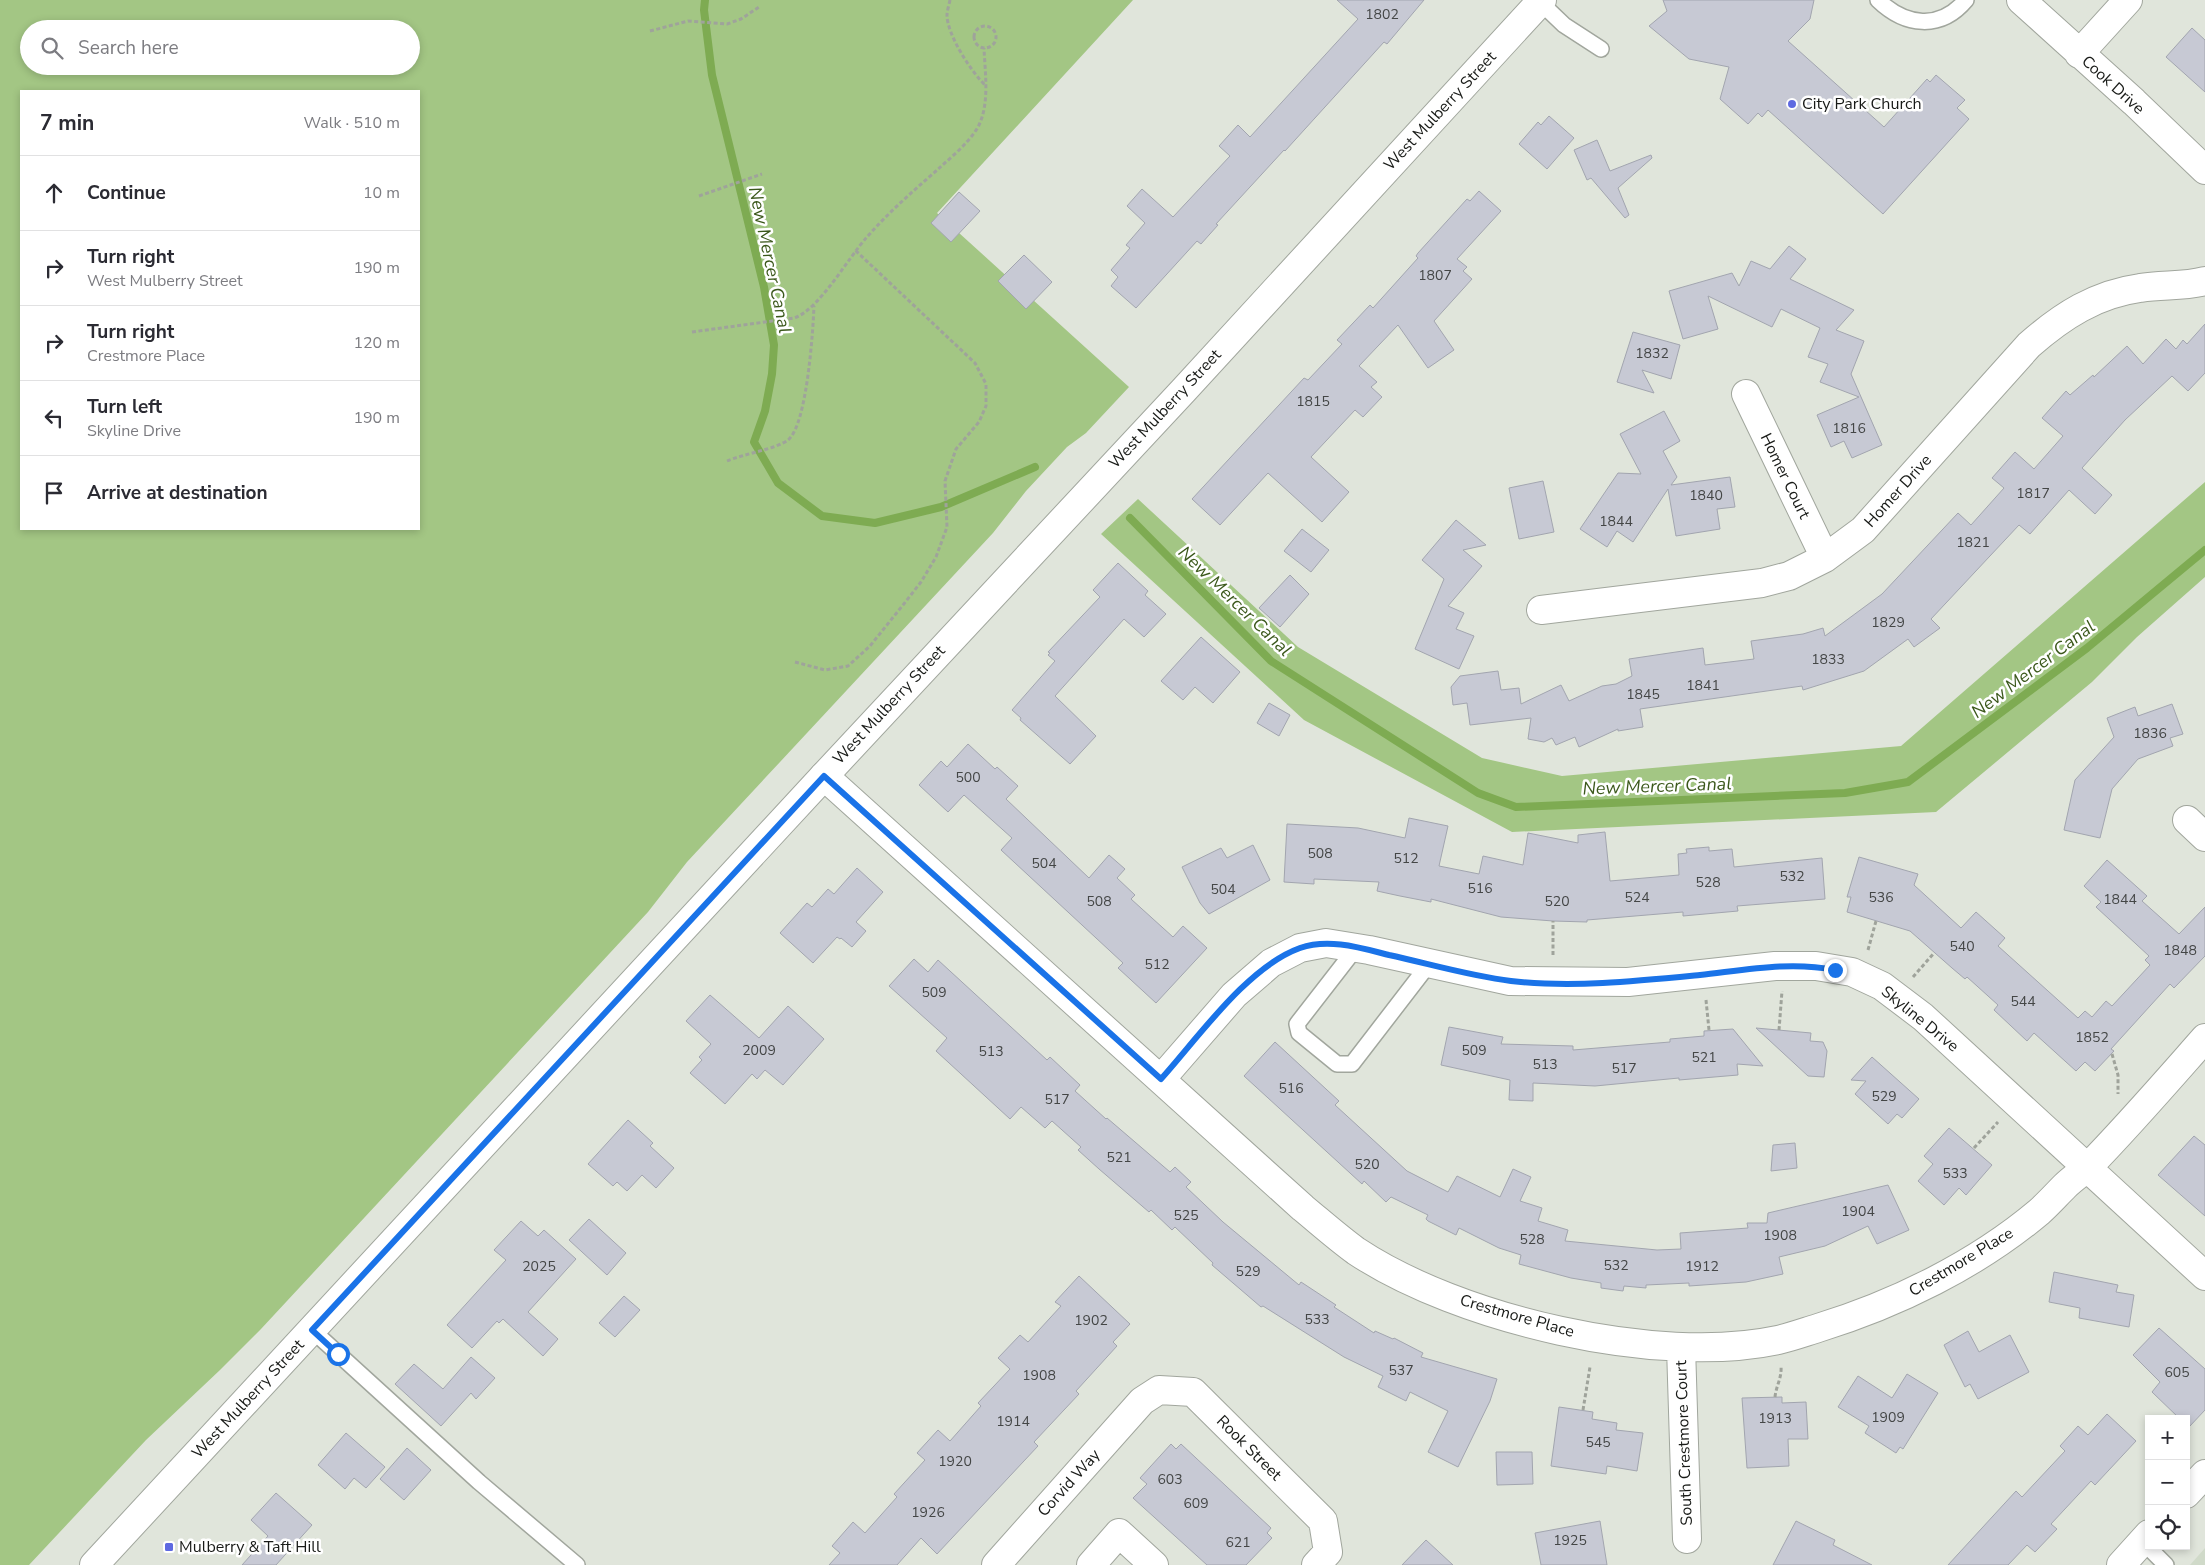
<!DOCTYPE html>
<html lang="en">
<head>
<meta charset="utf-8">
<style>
	:root { --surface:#fff; --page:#f7f7f7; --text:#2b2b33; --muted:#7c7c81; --line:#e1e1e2 }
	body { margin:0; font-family:"Nunito Sans",sans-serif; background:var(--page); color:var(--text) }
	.controls { position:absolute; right:15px; bottom:15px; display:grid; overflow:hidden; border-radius:0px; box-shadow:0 2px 8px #0003 }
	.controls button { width:45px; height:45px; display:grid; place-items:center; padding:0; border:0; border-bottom:1px solid var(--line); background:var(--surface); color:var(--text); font:25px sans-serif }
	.stop { position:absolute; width:15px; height:15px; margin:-11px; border:4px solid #1a73e8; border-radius:50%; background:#fff }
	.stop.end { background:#1a73e8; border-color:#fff; box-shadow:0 1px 5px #0008 }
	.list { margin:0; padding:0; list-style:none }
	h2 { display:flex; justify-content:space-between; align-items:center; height:65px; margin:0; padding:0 20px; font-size:21px }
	h2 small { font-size:16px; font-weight:400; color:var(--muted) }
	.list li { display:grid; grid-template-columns:32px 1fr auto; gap:15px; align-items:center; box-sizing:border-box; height:75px; padding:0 20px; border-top:1px solid var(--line) }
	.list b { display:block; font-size:19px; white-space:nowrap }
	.list p { margin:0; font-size:16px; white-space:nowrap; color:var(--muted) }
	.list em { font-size:16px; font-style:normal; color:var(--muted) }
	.icon { flex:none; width:28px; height:28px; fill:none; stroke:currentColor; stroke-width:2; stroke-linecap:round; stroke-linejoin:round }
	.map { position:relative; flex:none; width:2205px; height:1565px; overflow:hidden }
	.search { position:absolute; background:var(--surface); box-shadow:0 2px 8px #0003; left:20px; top:20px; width:400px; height:55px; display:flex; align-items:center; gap:12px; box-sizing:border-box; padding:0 18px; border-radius:28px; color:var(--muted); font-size:19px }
	.panel { position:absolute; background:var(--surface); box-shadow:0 2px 8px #0003; left:20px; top:90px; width:400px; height:440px; border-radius:0px }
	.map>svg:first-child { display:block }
	.built { fill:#d0dac9 }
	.green { fill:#a3c684; fill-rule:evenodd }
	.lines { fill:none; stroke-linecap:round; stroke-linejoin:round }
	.stream { stroke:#7eab52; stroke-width:8 }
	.building { fill:#c7c9d4; stroke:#a2a5af }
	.service-casing { stroke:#a1a69d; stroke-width:18 }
	.minor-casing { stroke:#a1a69d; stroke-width:30 }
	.primary-casing { stroke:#a1a69d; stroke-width:30 }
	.path { stroke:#9fa39b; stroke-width:3; stroke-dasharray:4 2.5; stroke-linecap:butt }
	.service { stroke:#fff; stroke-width:15 }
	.minor { stroke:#fff; stroke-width:28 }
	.primary { stroke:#fff; stroke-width:28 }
	.route { stroke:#1a73e8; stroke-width:6 }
	.poi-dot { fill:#5e69e1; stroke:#fff; stroke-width:2 }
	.labels { text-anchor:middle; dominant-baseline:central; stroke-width:5; stroke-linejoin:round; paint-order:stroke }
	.number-label { font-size:14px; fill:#444646 }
	.street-label { font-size:16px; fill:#181a17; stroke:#fff }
	.poi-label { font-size:16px; fill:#181a17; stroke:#fff; text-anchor:start }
	.water-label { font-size:18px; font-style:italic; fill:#3b581b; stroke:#fff }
</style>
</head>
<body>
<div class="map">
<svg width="2205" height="1565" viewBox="0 0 2205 1565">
	<rect width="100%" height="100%" fill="#e0e5db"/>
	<path class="built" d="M2205,1548V1565H2190Z"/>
	<path class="green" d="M0,0H1133L937,213L1129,387L1086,433L1067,447L1026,491L993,533L687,862L648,912L261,1329L220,1370L146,1440L29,1565H0ZM29,29H411V66H29ZM21,91H419V529H21Z
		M2205,482V577L2137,637L2092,682L1936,812L1512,832L1304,720L1101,534L1138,499L1298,647L1482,758L1562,776L1901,746Z"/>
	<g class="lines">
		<path class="stream" d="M705,0L704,10L712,75L764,287L774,345L772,374L765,411L754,442L778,483L822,516L875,523L941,507L1035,467
			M1130,518L1271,661L1478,793L1516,807L1845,793L1908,782L2087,648L2205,550"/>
	</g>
	<path class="building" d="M1337,0H1424L1387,44L1384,42L1285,151L1284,150L1216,224L1218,225L1201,244L1197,241L1136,308L1111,286L1118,277L1111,270L1130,248L1126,245L1145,223L1127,206L1142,189L1173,217L1230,156L1219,146L1238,125L1250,137L1358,19Z
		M1663,0H1814L1810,19L1788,41L1884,127L1927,79L1930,82L1936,75L1965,100L1957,108L1969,119L1883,214L1768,110L1762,117L1758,113L1748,124L1720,99L1729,67L1689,59L1649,26L1667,11Z
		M2192,28L2205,40V92L2166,57Z
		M1549,116L1574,138L1547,169L1519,144L1538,122L1541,125Z
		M1597,140L1610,171L1651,155L1652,158L1618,188L1629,215L1625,218L1591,178L1587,180L1574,150Z
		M1479,191L1501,211L1457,259L1467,267L1463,271L1472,279L1434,321L1454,350L1428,368L1398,325L1359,366L1377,382L1371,387L1382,397L1363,417L1355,410L1311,457L1349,492L1322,522L1268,473L1220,525L1192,499L1304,378L1308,380L1342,344L1337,340L1370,305L1373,308L1418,258L1416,256L1418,253L1467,199L1470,201Z
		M959,192L980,211L951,242L931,223Z
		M1789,246L1806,259L1790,279L1854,310L1836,330L1864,341L1851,374L1882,445L1852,458L1844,441L1831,447L1817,415L1859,397L1820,382L1828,364L1808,357L1820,328L1781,309L1772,327L1708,296L1718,329L1683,339L1669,291L1732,273L1739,286L1751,261L1770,269Z
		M1024,255L1052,282L1026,309L998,281Z
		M2205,324V373L2188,391L2172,376L2125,420L2082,468L2112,495L2095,514L2069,490L2030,534L2019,525L1931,619L1940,628L1914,647L1908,639L1864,671L1803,690L1802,686L1640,709L1643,727L1618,731V729L1579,747L1575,737L1556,745L1552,738L1544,742L1528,739L1531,718L1470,725L1467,703L1453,705L1451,687L1460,676L1498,671L1501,690L1519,688L1521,704L1561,685L1569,701L1602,686L1616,684L1632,676L1629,659L1703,648L1705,665L1754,659L1751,641L1803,634L1823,628L1825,636L1882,594L1958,513L1971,525L2004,488L1992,478L2015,452L2034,469L2063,436L2042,418L2066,391L2070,395L2093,375L2094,377L2127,346L2143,364L2166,339L2176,349L2183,340L2187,344Z
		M1633,332L1680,345L1671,379L1642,370L1654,393L1617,382Z
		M1664,411L1680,441L1663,451L1677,477L1671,485L1730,477L1735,507L1717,509L1720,529L1676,536L1668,489L1633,542L1617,531L1607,547L1580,529L1618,473L1641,474L1620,434Z
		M1543,481L1554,532L1519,539L1509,488Z
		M1456,520L1486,545L1463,550L1482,566L1448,606L1464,613L1456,629L1474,636L1459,669L1415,649L1444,579L1422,560Z
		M1302,529L1329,550L1311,572L1284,551Z
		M1118,563L1148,591L1145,595L1166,614L1144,637L1124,619L1055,696L1096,736L1070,764L1020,720L1021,718L1012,710L1055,661L1048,655L1050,653L1048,652L1100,597L1093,590Z
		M1290,575L1309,594L1280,627L1259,608Z
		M1201,637L1240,672L1213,703L1195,687L1183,700L1161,681Z
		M1269,703L1290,715L1279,736L1257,723Z
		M2172,704L2183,734L2170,738L2173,746L2138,759L2112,789L2100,838L2064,830L2075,780L2114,737L2107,718L2135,707L2138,716Z
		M968,744L995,769L997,767L1018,786L1006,799L1089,878L1109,855L1125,869L1117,878L1135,895L1131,899L1173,937L1183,926L1207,948L1156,1003L1118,968L1123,963L1001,850L1012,838L964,795L948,812L919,785L941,761L947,767Z
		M1409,818L1448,826L1439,866L1479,874L1483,856L1523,865L1528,833L1578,843V835L1605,832L1610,881L1679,875L1678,854L1687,853L1686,849L1709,847V851L1732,849L1734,867L1822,858L1825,899L1737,906L1738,911L1683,916V912L1587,920V922L1553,921L1501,917L1431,899V902L1400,896L1377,891L1379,882L1314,879V884L1284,882L1287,824L1358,828L1405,838Z
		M1253,845L1270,880L1209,914L1200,903L1182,867L1221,848L1227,858Z
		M1859,857L1918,874L1914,885L1961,928L1976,912L2005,938L1998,946L2078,1018L2085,1011L2092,1017L2106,1001L2112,1006L2150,965L2145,960L2149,956L2096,907L2101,902L2084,886L2107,860L2147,896L2142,901L2179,934L2205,907V956L2174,988L2170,984L2111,1049L2114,1051L2095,1071L2085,1062L2076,1071L2034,1033L2027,1041L1994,1010L1998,1005L1967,977L1965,979L1952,968L1910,931L1847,912L1851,897H1847Z
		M857,868L883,892L856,922L866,931L852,947L841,938L840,939L837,937L813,963L780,933L807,903L812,907L828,889L834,894Z
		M914,959L928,972L938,960L1047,1060L1050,1057L1080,1085L1075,1091L1106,1119L1107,1118L1170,1172L1175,1167L1191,1182L1186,1187L1223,1222L1299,1285L1301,1282L1336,1305L1334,1307L1374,1333L1375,1331L1393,1339L1394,1338L1423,1353L1421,1357L1497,1379L1490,1401L1458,1467L1428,1452L1448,1411L1410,1392L1406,1401L1378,1387L1383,1376L1344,1357L1263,1306L1261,1307L1212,1265L1213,1263L1175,1227L1172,1230L1151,1210L1149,1212L1099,1169L1078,1150L1081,1147L1052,1121L1045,1128L1021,1107L1010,1119L936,1051L947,1038L889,986Z
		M710,995L759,1038L788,1006L824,1039L783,1085L765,1070L757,1079L752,1074L725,1104L690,1073L702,1060L699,1057L711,1044L686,1021Z
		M1449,1027L1503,1037L1501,1044L1573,1046V1050L1670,1042V1039L1704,1036V1031L1733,1029L1763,1066L1737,1064L1738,1075L1679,1080V1078L1595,1086L1533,1083V1101L1509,1100L1510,1080L1441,1065Z
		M1756,1028L1811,1033L1810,1041L1823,1042L1827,1051L1824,1077L1808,1076Z
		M1275,1042L1339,1101L1335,1105L1407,1171L1448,1192L1457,1176L1500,1197L1513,1169L1531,1177L1520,1201L1542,1208L1538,1221L1568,1230L1565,1241L1657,1250L1681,1249L1680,1233L1748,1228L1747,1223H1767L1768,1213L1888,1185L1909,1230L1877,1244L1868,1226L1825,1246L1779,1257L1783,1274L1746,1282L1689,1286V1283L1646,1285V1288L1624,1286L1623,1291L1601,1288V1283L1571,1278L1519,1264L1521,1255L1499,1248L1459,1228L1456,1235L1428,1221L1426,1219L1428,1215L1391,1197L1386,1202L1364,1181L1362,1184L1244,1076Z
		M1872,1057L1919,1099L1902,1118L1897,1114L1888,1124L1855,1094L1866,1081L1851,1080Z
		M628,1120L653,1143L650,1146L674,1168L656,1188L642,1175L627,1191L617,1182L613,1186L588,1164Z
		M1949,1128L1992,1165L1966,1195L1959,1188L1944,1205L1918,1181L1933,1164L1924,1156Z
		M2194,1136L2205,1145V1216L2158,1175Z
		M1795,1143L1797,1168L1771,1171L1773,1145Z
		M589,1219L626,1253L607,1275L569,1240Z
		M521,1221L538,1236L544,1230L576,1259L528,1312L558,1339L543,1356L503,1319L499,1323L497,1321L472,1348L447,1325L506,1260L494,1250Z
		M2054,1272L2118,1285L2116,1292L2134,1295L2129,1327L2079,1318L2080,1308L2049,1302Z
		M1079,1276L1130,1324L1113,1342L1117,1346L1076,1391L1079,1394L1034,1442L1038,1446L937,1554L921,1538L897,1565H829L840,1553L832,1546L853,1522L865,1533L897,1497L894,1494L925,1460L917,1453L938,1430L950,1441L981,1406L978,1403L1010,1369L998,1358L1020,1335L1028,1342L1061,1306L1055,1302Z
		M624,1296L640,1310L615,1337L599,1323Z
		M2159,1328L2205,1369V1410L2189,1427L2186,1425V1419H2180L2152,1392L2160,1382L2133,1355Z
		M1968,1331L1979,1352L2010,1335L2029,1372L1978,1399L1970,1384L1965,1387L1944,1345Z
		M471,1357L495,1378L476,1399L471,1393L441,1426L395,1384L414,1364L443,1389Z
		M1907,1374L1938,1393L1903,1449L1900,1447L1896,1453L1865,1433L1869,1426L1838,1407L1858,1376L1892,1398Z
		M1782,1397V1403L1806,1402L1808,1439H1788L1789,1466L1747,1468L1742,1398Z
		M1559,1407L1593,1412L1592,1419L1617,1423L1616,1430L1643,1433L1637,1471L1607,1466L1606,1474L1551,1466Z
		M2107,1414L2136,1441L2095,1485L2091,1481L2051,1524L2057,1529L2035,1552L2027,1545L2008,1565H1948L2016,1491L2022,1497L2065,1451L2060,1446L2078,1426L2088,1435Z
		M346,1433L385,1467L366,1488L354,1478L345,1489L318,1465Z
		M1171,1444L1176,1449L1181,1444L1271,1528L1267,1533L1272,1538L1246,1565H1207L1133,1498L1147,1484L1140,1478Z
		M407,1448L431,1470L404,1500L380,1479Z
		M1496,1452H1532L1533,1484L1497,1485Z
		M276,1493L312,1525L276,1565H242L268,1536L251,1520Z
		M1600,1521L1607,1565H1541L1535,1533Z
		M1796,1521L1835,1540L1833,1545L1872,1565H1773Z
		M1426,1540L1453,1565H1402Z"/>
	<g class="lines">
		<g class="service-casing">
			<path id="service" d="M1878,0C1905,26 1940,31 1966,0
				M1540,2L1564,25L1601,49
				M1356,948L1297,1024L1299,1033L1337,1064H1352L1429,964
				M312,1330L479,1482L577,1565
				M2142,1541L2166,1565"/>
		</g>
		<g class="minor-casing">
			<path id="minor" d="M2021,0L2134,102L2205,170
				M2079,54L2128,0
				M1746,394L1825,558
				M1541,610L1762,583L1789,576L1825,558L1863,530L2029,345C2062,316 2096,294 2140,288C2161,284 2184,287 2205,281
				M824,776L1303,1208C1320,1222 1338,1238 1356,1251C1458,1319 1657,1366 1778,1340C1791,1337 1805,1332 1818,1328C1896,1304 1976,1265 2039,1212C2048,1204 2056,1195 2065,1186C2072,1179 2081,1173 2089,1166C2129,1125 2167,1081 2205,1038
				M2187,820L2205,837
				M1161,1079L1234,995L1271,963L1300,948L1326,943L1369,950L1510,981L1628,982L1775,966H1816L1852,972L1882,986L1923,1017L2205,1276
				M1681,1347L1687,1539
				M2186,1494L2205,1474
				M996,1565L1142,1401L1159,1390L1193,1392L1323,1521L1328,1552L1316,1565
				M1091,1565L1119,1533L1154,1565
				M2121,1565L2149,1534"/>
		</g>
		<g class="primary-casing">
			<path id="primary" d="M94,1565L824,776L1183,391L1542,0"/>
		</g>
		<path class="path" d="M950,0C949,5 947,11 947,15C947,35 972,73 986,86
			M974 37a11 11 0 1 1 22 0a11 11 0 1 1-22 0Z
			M650,31L688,21L727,24L741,19L759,7
			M699,196L762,174
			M692,332L794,318C819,310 848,258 867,237C888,213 912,192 936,171C950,158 968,144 978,127C990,104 985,73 984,48
			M727,461C743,454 776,449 788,440C807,425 813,331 814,306
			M795,662L825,670L848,666L870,646L903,605L921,582L936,557L947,527L945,481L956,449L979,422L986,406V384L975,363L855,250
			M1868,950L1876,921
			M1553,955V921
			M1913,977L1934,953
			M1706,1000L1709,1030
			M1779,1030L1782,991
			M2112,1054L2118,1075V1094
			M1974,1148L1998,1122
			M1775,1397C1776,1386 1782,1378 1781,1366
			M1583,1410L1590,1367"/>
		<use href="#service" class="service"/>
		<use href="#minor" class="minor"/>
		<use href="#primary" class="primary"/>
	</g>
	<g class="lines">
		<path class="route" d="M338,1354L312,1330L824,776L1161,1079C1198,1038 1247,967 1300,948C1329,938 1361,948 1389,955C1430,964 1470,976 1511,981C1572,988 1639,981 1700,975C1745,970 1790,961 1835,970"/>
	</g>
	<g class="poi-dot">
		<circle cx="1792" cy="104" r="5"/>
		<rect x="164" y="1542" width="10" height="10" rx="2.5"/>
	</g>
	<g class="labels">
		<g class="number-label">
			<text x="1382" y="14">1802</text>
			<text x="1435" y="275">1807</text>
			<text x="1652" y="353">1832</text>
			<text x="1313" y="401">1815</text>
			<text x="1849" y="428">1816</text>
			<text x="2033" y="493">1817</text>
			<text x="1706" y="495">1840</text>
			<text x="1616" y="521">1844</text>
			<text x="1973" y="542">1821</text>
			<text x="1888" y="622">1829</text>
			<text x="1828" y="659">1833</text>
			<text x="1703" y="685">1841</text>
			<text x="1643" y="694">1845</text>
			<text x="2150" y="733">1836</text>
			<text x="968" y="777">500</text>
			<text x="1320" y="853">508</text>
			<text x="1406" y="858">512</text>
			<text x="1044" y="863">504</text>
			<text x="1792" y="876">532</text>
			<text x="1708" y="882">528</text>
			<text x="1480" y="888">516</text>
			<text x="1223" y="889">504</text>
			<text x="1637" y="897">524</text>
			<text x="1881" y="897">536</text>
			<text x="2120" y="899">1844</text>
			<text x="1099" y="901">508</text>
			<text x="1557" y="901">520</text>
			<text x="1962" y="946">540</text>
			<text x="2180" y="950">1848</text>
			<text x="1157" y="964">512</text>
			<text x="934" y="992">509</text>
			<text x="2023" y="1001">544</text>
			<text x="2092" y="1037">1852</text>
			<text x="759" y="1050">2009</text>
			<text x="1474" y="1050">509</text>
			<text x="991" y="1051">513</text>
			<text x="1704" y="1057">521</text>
			<text x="1545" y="1064">513</text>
			<text x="1624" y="1068">517</text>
			<text x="1291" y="1088">516</text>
			<text x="1884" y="1096">529</text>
			<text x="1057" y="1099">517</text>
			<text x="1119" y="1157">521</text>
			<text x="1367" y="1164">520</text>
			<text x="1955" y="1173">533</text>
			<text x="1858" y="1211">1904</text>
			<text x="1186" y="1215">525</text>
			<text x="1780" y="1235">1908</text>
			<text x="1532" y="1239">528</text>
			<text x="1616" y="1265">532</text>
			<text x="539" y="1266">2025</text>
			<text x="1702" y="1266">1912</text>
			<text x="1248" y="1271">529</text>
			<text x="1317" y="1319">533</text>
			<text x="1091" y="1320">1902</text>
			<text x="1401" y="1370">537</text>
			<text x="2177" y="1372">605</text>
			<text x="1039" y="1375">1908</text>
			<text x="1888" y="1417">1909</text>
			<text x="1775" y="1418">1913</text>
			<text x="1013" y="1421">1914</text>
			<text x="1598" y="1442">545</text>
			<text x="955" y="1461">1920</text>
			<text x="1170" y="1479">603</text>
			<text x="1196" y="1503">609</text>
			<text x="928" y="1512">1926</text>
			<text x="1570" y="1540">1925</text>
			<text x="1238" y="1542">621</text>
		</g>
		<g class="street-label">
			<text transform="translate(2113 85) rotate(42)">Cook Drive</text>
			<text transform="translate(1440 111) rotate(-47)">West Mulberry Street</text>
			<text transform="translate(1165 409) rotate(-47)">West Mulberry Street</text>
			<text transform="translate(1785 476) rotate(64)">Homer Court</text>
			<text transform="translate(1898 491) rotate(-48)">Homer Drive</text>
			<text transform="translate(889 705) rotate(-47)">West Mulberry Street</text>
			<text transform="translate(1920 1019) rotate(39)">Skyline Drive</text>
			<text transform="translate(1961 1262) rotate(-31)">Crestmore Place</text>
			<text transform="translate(1517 1316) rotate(16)">Crestmore Place</text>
			<text transform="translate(248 1399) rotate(-47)">West Mulberry Street</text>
			<text transform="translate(1684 1443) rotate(-92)">South Crestmore Court</text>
			<text transform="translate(1249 1448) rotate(45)">Rook Street</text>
			<text transform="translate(1069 1483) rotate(-48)">Corvid Way</text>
		</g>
		<g class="poi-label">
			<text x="1802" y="104">City Park Church</text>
			<text x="179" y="1547">Mulberry &amp; Taft Hill</text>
		</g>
		<g class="water-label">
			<text transform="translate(770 260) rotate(78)">New Mercer Canal</text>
			<text transform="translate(1235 601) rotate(44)">New Mercer Canal</text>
			<text transform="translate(2033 669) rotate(-37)">New Mercer Canal</text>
			<text transform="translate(1657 786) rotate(-2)">New Mercer Canal</text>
		</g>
	</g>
</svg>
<div class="controls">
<button>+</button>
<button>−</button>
<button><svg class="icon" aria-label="locate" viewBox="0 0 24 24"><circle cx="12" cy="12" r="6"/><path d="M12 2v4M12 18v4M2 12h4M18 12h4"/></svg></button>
</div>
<div class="stop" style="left:338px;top:1354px"></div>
<div class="stop end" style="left:1835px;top:970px"></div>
<div class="search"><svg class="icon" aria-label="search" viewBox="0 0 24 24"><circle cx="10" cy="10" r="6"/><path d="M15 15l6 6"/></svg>Search here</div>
<section class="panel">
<h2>7 min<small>Walk · 510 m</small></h2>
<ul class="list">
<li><svg class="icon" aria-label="ahead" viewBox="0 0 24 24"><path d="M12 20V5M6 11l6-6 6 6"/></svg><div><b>Continue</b></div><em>10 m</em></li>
<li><svg class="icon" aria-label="right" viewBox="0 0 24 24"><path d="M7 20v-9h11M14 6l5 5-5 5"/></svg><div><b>Turn right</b><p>West Mulberry Street</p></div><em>190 m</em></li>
<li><svg class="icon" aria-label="right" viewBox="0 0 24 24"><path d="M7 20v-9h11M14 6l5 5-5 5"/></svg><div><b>Turn right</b><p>Crestmore Place</p></div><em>120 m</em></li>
<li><svg class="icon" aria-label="left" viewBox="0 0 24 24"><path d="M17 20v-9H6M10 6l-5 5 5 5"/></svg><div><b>Turn left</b><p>Skyline Drive</p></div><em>190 m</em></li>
<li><svg class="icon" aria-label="arrive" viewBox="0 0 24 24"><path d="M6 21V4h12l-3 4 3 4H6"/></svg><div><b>Arrive at destination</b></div></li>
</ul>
</section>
</div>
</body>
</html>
